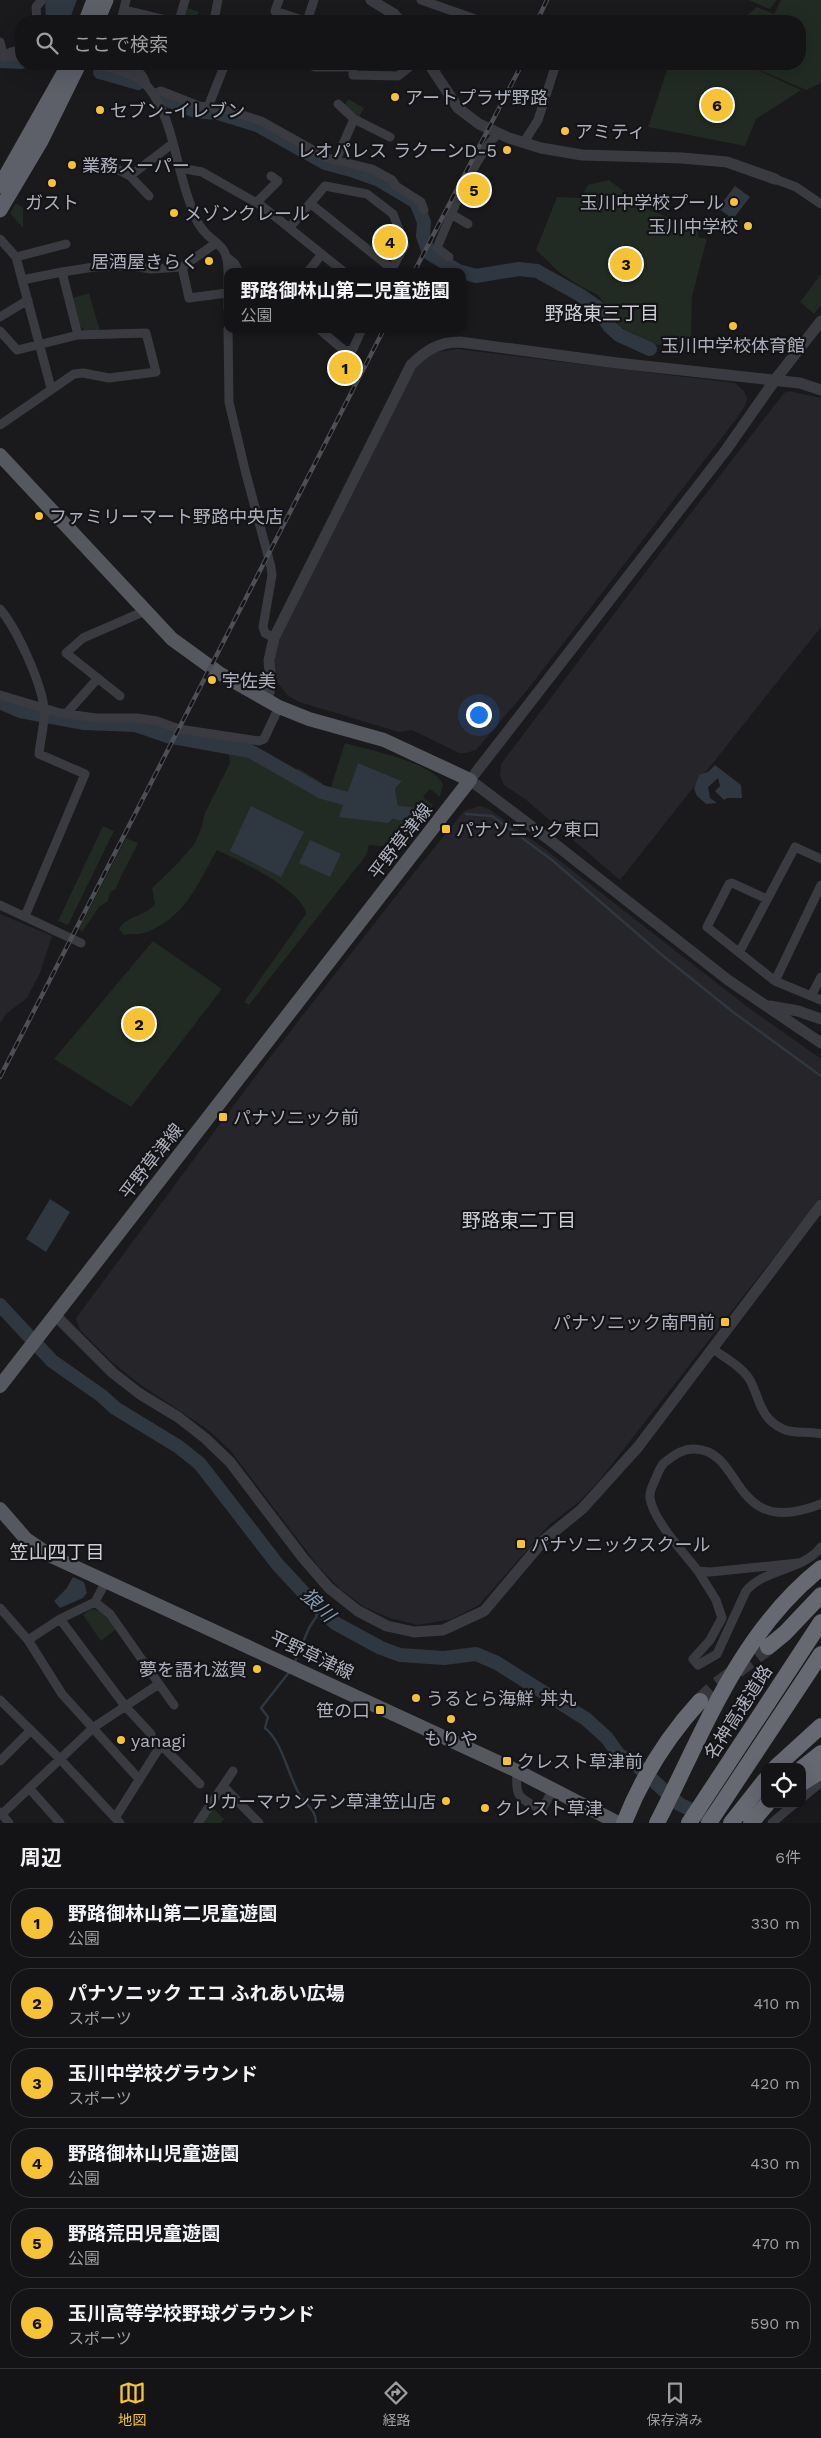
<!DOCTYPE html>
<html lang="ja">
<head>
<meta charset="utf-8">
<style>
	:root { --surface:#141315; --page:#1d1c1e; --text:#f1f3f6; --muted:#9d9ea0; --line:#333234; --accent:#f6c337 }
	body { margin:0; font-family:"Work Sans","Noto Sans JP",sans-serif; background:var(--page); color:var(--text) }
	.controls { position:absolute; right:15px; bottom:15px; display:grid; overflow:hidden; border-radius:10px; box-shadow:0 5px 20px #0002 }
	.controls button { width:45px; height:45px; display:grid; place-items:center; padding:0; border:0; border-bottom:1px solid var(--line); background:var(--surface); color:var(--text); font:25px sans-serif }
	.you { position:absolute; left:478px; top:714px; width:18px; height:18px; margin:-12px; border:4px solid #fff; border-radius:50%; background:#1a73e8; box-shadow:0 0 0 8px #1a73e833 }
	.badge { display:grid; place-items:center; width:32px; height:32px; border-radius:50%; background:var(--accent); color:#111; font-size:16px; font-weight:700 }
	.pin { position:absolute; translate:-50% -50%; border:2px solid #fff; box-shadow:0 1px 5px #0006 }
	.popup { position:absolute; left:224px; top:268px; width:242px; height:65px; box-sizing:border-box; display:grid; place-content:center; border-radius:10px; background:var(--surface); filter:drop-shadow(0 1px 4px #0005); font-size:16px; white-space:nowrap; color:var(--muted) }
	.popup b { font-size:19px; color:var(--text) }
	.popup::after { content:''; position:absolute; left:50%; top:100%; margin-left:-10px; border:10px solid transparent; border-top-color:var(--surface) }
	.list { margin:0; padding:0; list-style:none }
	h2 { display:flex; justify-content:space-between; align-items:center; height:65px; margin:0; padding:0 20px; font-size:21px }
	h2 small { font-size:16px; font-weight:400; color:var(--muted) }
	.list li { display:grid; grid-template-columns:32px 1fr auto; gap:15px; align-items:center; box-sizing:border-box; height:70px; margin:0 10px 10px; padding:0 10px; border:1px solid var(--line); border-radius:20px }
	.list b { display:block; font-size:19px; white-space:nowrap }
	.list p { margin:0; font-size:16px; white-space:nowrap; color:var(--muted) }
	.list em { font-size:16px; font-style:normal; color:var(--muted) }
	.icon { flex:none; width:28px; height:28px; fill:none; stroke:currentColor; stroke-width:2; stroke-linecap:round; stroke-linejoin:round }
	.map { position:relative; flex:none; width:821px; height:1823px; overflow:hidden }
	.search { position:absolute; background:var(--surface); box-shadow:0 5px 20px #0002; left:15px; right:15px; top:15px; height:55px; display:flex; align-items:center; gap:12px; box-sizing:border-box; padding:0 18px; border-radius:20px; color:var(--muted); font-size:19px }
	.sheet { height:545px; background:var(--surface) }
	nav { display:flex; justify-content:space-around; align-items:center; box-sizing:border-box; height:70px; border-top:1px solid var(--line); background:var(--surface); font-size:14px; color:var(--muted) }
	nav a { display:grid; justify-items:center; gap:2px }
	nav .on { color:var(--accent) }
	.map>svg:first-child { display:block }
	.built { fill:#262529 }
	.green { fill:#212a23; fill-rule:evenodd }
	.water { fill:#2f3740 }
	.lines { fill:none; stroke-linecap:round; stroke-linejoin:round }
	.stream { stroke:#2f3740; stroke-width:2.5 }
	.river { stroke:#2f3740; stroke-width:14 }
	.motorway-tunnel { stroke:#37373c; stroke-width:16; stroke-dasharray:16 8; stroke-linecap:butt }
	.minor { stroke:#3a3b41; stroke-width:9 }
	.tertiary { stroke:#3a3b41; stroke-width:11 }
	.primary { stroke:#565860; stroke-width:14 }
	.trunk { stroke:#5e6069; stroke-width:15 }
	.motorway { stroke:#666872; stroke-width:16 }
	.rail-casing { stroke:#4d4f56; stroke-width:4.5 }
	.rail { stroke:#141417; stroke-width:2.5; stroke-dasharray:8; stroke-linecap:butt }
	.poi-dot { fill:#f6c337; stroke:#141417; stroke-width:2 }
	.labels { text-anchor:middle; dominant-baseline:central; stroke-width:4.5; stroke-linejoin:round; paint-order:stroke }
	.poi-label { font-size:18px; fill:#acafbc; stroke:#141417; text-anchor:start }
	.street-label { font-size:18px; fill:#acafbc; stroke:#141417 }
	.neighbourhood-label { font-size:19px; fill:#cdcfd7; stroke:#141417 }
	.water-label { font-size:19px; font-style:italic; fill:#829bb7; stroke:#141417 }
</style>
</head>
<body>
<div class="map">
<svg width="821" height="1823" viewBox="0 0 821 1823">
	<rect width="100%" height="100%" fill="#1a191c"/>
	<path class="built" d="M457,349L735,383L744,391L747,398L746,404L737,418L528,689L476,750L466,753H459L412,730L399,732L299,702L287,695L277,682L274,666L276,646L408,380L420,362L436,352Z
		M789,391L821,398V627L620,880L525,799L504,785L500,776L501,764L653,562L784,393Z
		M480,806L489,809L545,849L745,1005L821,1059V1197L598,1482L580,1501L549,1525L479,1605L452,1619L418,1625L390,1618L366,1608L340,1589L318,1566L230,1450L207,1429L138,1383L111,1361L80,1330L76,1318L260,1070L413,874L464,811Z
		M0,914L52,936L40,973L27,998L5,1015L0,1024Z"/>
	<path class="green" d="M748,0H777L770,9Z
		M781,0H821V83L806,90L747,65L801,90L756,119L745,146L648,127L669,64H800V21H740L757,7L774,14Z
		M188,8L199,12L195,21H183Z
		M348,99L364,108L358,119L344,106Z
		M470,180L483,187L477,198L465,193Z
		M609,180L647,209L698,229V237L707,239L692,296L691,340L658,345L620,327L598,295L580,286L560,273L536,250L557,197L581,198L588,185Z
		M16,203L23,208V228L10,213Z
		M394,228L401,244L393,258L388,259L376,249Z
		M821,274V305L814,314L800,302Z
		M89,293L100,331H85L80,326L73,298Z
		M354,356L353,364L346,377L337,372L346,357Z
		M345,743C371,751 430,761 443,784L440,797L430,789L423,797L433,805L402,848L369,845L367,854L249,1005L244,1002L306,914C303,890 238,860 217,850C197,885 185,919 144,933C138,935 131,933 124,935L119,929C127,915 145,917 155,904L152,888L177,864L195,843L201,829L205,813L230,763L229,754L232,750L245,752L293,776L298,768L322,783V789L330,790ZM358,763L402,781L395,789Z
		M103,826L114,831L68,925L58,921Z
		M126,838L138,843C134,853 117,882 116,889L110,892L108,901L99,907L82,932L79,929Z
		M153,941L222,989L131,1107L54,1059Z
		M91,1609C103,1610 110,1620 116,1629L101,1641L83,1615Z
		M213,1808L224,1819L221,1823H203Z"/>
	<path class="water" d="M45,0H77L69,21H46Z
		M735,186L750,197L733,219L718,208Z
		M358,763L402,781L395,789L399,813L388,823L339,817Z
		M715,765L741,785L742,798H727L724,800L715,791L720,786L718,778L708,787L710,798L717,803L706,804L697,796L694,789L699,775L708,772Z
		M251,806L304,832L281,877L230,851Z
		M310,840L341,854L330,877L299,863Z
		M50,1199L70,1212L46,1252L26,1239Z
		M73,1577L84,1582L87,1593L83,1598L60,1608L54,1601L66,1589Z"/>
	<g class="lines">
		<path class="stream" d="M466,814L492,816L552,860L662,955L733,1012L821,1076
			M294,1664L309,1628L320,1611
			M290,1671L261,1708L268,1717L265,1728C283,1742 288,1777 301,1797C308,1807 316,1810 316,1823"/>
		<path class="river" d="M0,61L21,62
			M100,72L138,83
			M160,97L195,111L218,113L257,125L325,163L351,170L379,180L416,202L424,222L423,236L429,253L460,272
			M462,272L476,276L519,269L537,271L580,295L597,307L609,326L619,335L650,349
			M0,702L20,711L84,723L135,725L167,736L250,751L322,792L399,813L410,814
			M0,1305L52,1361L102,1396L115,1408L179,1447L200,1464L278,1565L319,1609L335,1623L381,1648L400,1655L444,1658L476,1654L497,1663L586,1719L607,1738L619,1755L634,1763L679,1804L706,1817"/>
		<path class="motorway-tunnel" d="M700,1701L716,1686L768,1647"/>
		<path class="minor" d="M279,0L275,11L305,21
			M421,0L481,21
			M124,10L170,21
			M37,21L36,7L41,1
			M121,21L126,0
			M179,21L185,0
			M214,21L218,0
			M307,21L314,0
			M0,42L4,57L11,52L21,50
			M4,57H21
			M96,64C113,69 136,73 148,87C174,118 176,171 192,208C194,214 196,221 200,226C214,247 228,241 228,272
			M124,64C135,70 144,72 146,85
			M308,64L315,67H353V75L398,76L413,64
			M154,94L161,91L199,106L224,109L261,121L327,158L372,169L392,180L396,186L421,202L424,210
			M338,104L354,119L390,137
			M208,107L225,64
			M524,142L538,120L556,64
			M336,160L354,119
			M106,163L130,176L149,196
			M180,168L202,172L262,206L344,272
			M130,176L172,144
			M775,179L796,187L821,204
			M256,203L278,181L271,176
			M311,204L392,269
			M451,214L468,224
			M290,227L325,186L367,194L393,214L405,245L390,272
			M0,239L16,257L51,388
			M16,257L66,244
			M449,257L437,248C453,209 470,166 497,134
			M228,258L235,264L239,272
			M182,267L189,298L227,293
			M62,272L94,267L132,266L151,269L182,267L216,243
			M308,272L321,255
			M228,274V309
			M0,317L28,300
			M228,329L229,402L245,470L271,567L272,575L263,627L265,633L274,638
			M319,329L345,351L353,349L362,329
			M0,331L17,350L78,335
			M0,425L74,374L83,373L109,378L156,372L146,333L78,335L62,272L22,280
			M0,609C17,629 41,682 44,708C46,718 40,742 39,754L85,774L25,916
			M0,695L60,713L96,718H137L157,721L179,729L259,741L264,739L279,707
			M120,696L66,653L83,638L145,611
			M66,714L98,678
			M767,899L732,883L729,884L707,927L775,981L821,1000
			M0,905L81,943
			M740,951L795,847L821,859
			M775,981L821,885
			M811,996L821,977
			M713,1349C725,1358 744,1368 751,1382C760,1401 761,1419 783,1429C795,1435 808,1430 821,1434
			M798,1563L710,1572L698,1571C684,1553 653,1520 650,1498C649,1492 653,1485 655,1480C658,1474 659,1468 664,1463C673,1456 683,1448 695,1449C745,1451 730,1540 821,1504
			M698,1571L716,1600L722,1618L710,1640L693,1659L698,1665L717,1654L746,1591C765,1568 803,1571 821,1547
			M106,1581L95,1602L60,1619L28,1640L62,1694L139,1779
			M0,1608L28,1640
			M60,1619L125,1706L151,1734
			M159,1684L174,1705
			M0,1700L60,1759L120,1823
			M0,1761L31,1730
			M517,1771C515,1797 518,1797 540,1809H542L554,1788
			M224,1787L259,1823
			M29,1788L60,1823
			M802,1798L821,1782
			M0,1812L9,1823
			M2,1814L94,1727L159,1684L110,1614L95,1602
			M115,1818L161,1745L200,1784
			M198,1823L233,1771
			M772,1823L794,1804"/>
		<path class="tertiary" d="M371,0L394,14L400,21
			M429,64L458,108L479,124L509,138L541,148L582,155L682,158L727,162L775,179
			M821,321L775,380L726,450L470,780L551,841L728,980L821,1043
			M266,701L271,686L269,660L274,638L411,365C426,350 439,342 460,342L617,363L800,383L821,390
			M770,1006L798,1011L821,1019
			M56,1316L113,1373L140,1394L178,1417L205,1438L230,1462L303,1558L329,1588L358,1611L387,1626L414,1632L443,1630L484,1611L544,1540L582,1509L638,1447L821,1205"/>
		<path class="primary" d="M0,455L172,639L219,673L279,707L309,719L384,740L470,780L0,1386
			M0,1509L26,1539L51,1556L517,1771L618,1823"/>
		<path class="trunk" d="M86,21L94,0
			M97,21L106,0
			M0,186L69,64
			M0,210L41,141L79,64"/>
		<path class="motorway" d="M768,1647L785,1633L821,1595
			M776,1767L821,1726
			M802,1768L821,1753
			M802,1783L821,1771
			M624,1823C642,1777 666,1738 700,1701
			M657,1823C704,1732 738,1634 821,1568
			M689,1823L821,1622
			M709,1823L821,1654
			M731,1823L765,1780
			M751,1823L767,1804"/>
		<g class="rail-casing">
			<path id="rail" d="M537,21L547,0
				M414,272L522,64
				M0,1077L384,329"/>
		</g>
		<use href="#rail" class="rail"/>
	</g>
	<g class="poi-dot">
		<circle cx="395" cy="97" r="5"/>
		<circle cx="100" cy="110" r="5"/>
		<circle cx="565" cy="131" r="5"/>
		<circle cx="507" cy="150" r="5"/>
		<circle cx="72" cy="165" r="5"/>
		<circle cx="52" cy="183" r="5"/>
		<circle cx="734" cy="202" r="5"/>
		<circle cx="174" cy="213" r="5"/>
		<circle cx="748" cy="226" r="5"/>
		<circle cx="209" cy="261" r="5"/>
		<circle cx="733" cy="326" r="5"/>
		<circle cx="39" cy="516" r="5"/>
		<circle cx="212" cy="680" r="5"/>
		<rect x="441" y="824" width="10" height="10" rx="2.5"/>
		<rect x="218" y="1112" width="10" height="10" rx="2.5"/>
		<rect x="720" y="1317" width="10" height="10" rx="2.5"/>
		<rect x="516" y="1539" width="10" height="10" rx="2.5"/>
		<circle cx="257" cy="1669" r="5"/>
		<circle cx="416" cy="1698" r="5"/>
		<rect x="375" y="1705" width="10" height="10" rx="2.5"/>
		<circle cx="451" cy="1719" r="5"/>
		<circle cx="121" cy="1740" r="5"/>
		<rect x="502" y="1756" width="10" height="10" rx="2.5"/>
		<circle cx="446" cy="1801" r="5"/>
		<circle cx="485" cy="1808" r="5"/>
	</g>
	<g class="labels">
		<g class="poi-label">
			<text x="405" y="97">アートプラザ野路</text>
			<text x="110" y="110">セブン-イレブン</text>
			<text x="575" y="131">アミティ</text>
			<text x="497" y="150" text-anchor="end">レオパレス ラクーンD-5</text>
			<text x="82" y="165">業務スーパー</text>
			<text x="52" y="202" text-anchor="middle">ガスト</text>
			<text x="724" y="202" text-anchor="end">玉川中学校プール</text>
			<text x="184" y="213">メゾンクレール</text>
			<text x="738" y="226" text-anchor="end">玉川中学校</text>
			<text x="199" y="261" text-anchor="end">居酒屋きらく</text>
			<text x="733" y="345" text-anchor="middle">玉川中学校体育館</text>
			<text x="49" y="516">ファミリーマート野路中央店</text>
			<text x="222" y="680">宇佐美</text>
			<text x="456" y="829">パナソニック東口</text>
			<text x="233" y="1117">パナソニック前</text>
			<text x="715" y="1322" text-anchor="end">パナソニック南門前</text>
			<text x="531" y="1544">パナソニックスクール</text>
			<text x="247" y="1669" text-anchor="end">夢を語れ滋賀</text>
			<text x="426" y="1698">うるとら海鮮 丼丸</text>
			<text x="370" y="1710" text-anchor="end">笹の口</text>
			<text x="451" y="1738" text-anchor="middle">もりや</text>
			<text x="131" y="1740">yanagi</text>
			<text x="517" y="1761">クレスト草津前</text>
			<text x="436" y="1801" text-anchor="end">リカーマウンテン草津笠山店</text>
			<text x="495" y="1808">クレスト草津</text>
		</g>
		<g class="street-label">
			<text transform="translate(400 841) rotate(-52)">平野草津線</text>
			<text transform="translate(151 1161) rotate(-52)">平野草津線</text>
			<text transform="translate(312 1655) rotate(25)">平野草津線</text>
			<text transform="translate(738 1712) rotate(-57)">名神高速道路</text>
		</g>
		<g class="neighbourhood-label">
			<text x="602" y="313">野路東三丁目</text>
			<text x="519" y="1220">野路東二丁目</text>
			<text x="57" y="1552">笠山四丁目</text>
		</g>
		<g class="water-label">
			<text transform="translate(318 1605) rotate(44)">狼川</text>
		</g>
	</g>
</svg>
<div class="controls">
<button><svg class="icon" aria-label="locate" viewBox="0 0 24 24"><circle cx="12" cy="12" r="6"/><path d="M12 2v4M12 18v4M2 12h4M18 12h4"/></svg></button>
</div>
<div class="you"></div>
<div class="pin badge" style="left:345px;top:368px">1</div>
<div class="popup"><b>野路御林山第二児童遊園</b>公園</div>
<div class="pin badge" style="left:139px;top:1024px">2</div>
<div class="pin badge" style="left:626px;top:264px">3</div>
<div class="pin badge" style="left:390px;top:242px">4</div>
<div class="pin badge" style="left:474px;top:190px">5</div>
<div class="pin badge" style="left:717px;top:105px">6</div>
<div class="search"><svg class="icon" aria-label="search" viewBox="0 0 24 24"><circle cx="10" cy="10" r="6"/><path d="M15 15l6 6"/></svg>ここで検索</div>
</div>
<section class="sheet">
<h2>周辺<small>6件</small></h2>
<ul class="list">
<li><span class="badge">1</span><div><b>野路御林山第二児童遊園</b><p>公園</p></div><em>330 m</em></li>
<li><span class="badge">2</span><div><b>パナソニック エコ ふれあい広場</b><p>スポーツ</p></div><em>410 m</em></li>
<li><span class="badge">3</span><div><b>玉川中学校グラウンド</b><p>スポーツ</p></div><em>420 m</em></li>
<li><span class="badge">4</span><div><b>野路御林山児童遊園</b><p>公園</p></div><em>430 m</em></li>
<li><span class="badge">5</span><div><b>野路荒田児童遊園</b><p>公園</p></div><em>470 m</em></li>
<li><span class="badge">6</span><div><b>玉川高等学校野球グラウンド</b><p>スポーツ</p></div><em>590 m</em></li>
</ul>
</section>
<nav>
<a class="on"><svg class="icon" aria-label="map" viewBox="0 0 24 24"><path d="M3 6l6-2 6 2 6-2v14l-6 2-6-2-6 2zM9 4v14M15 6v14"/></svg>地図</a>
<a><svg class="icon" aria-label="directions" viewBox="0 0 24 24"><path d="M12 3l9 9-9 9-9-9zM9 14v-3h6M13 9l2 2-2 2"/></svg>経路</a>
<a><svg class="icon" aria-label="saved" viewBox="0 0 24 24"><path d="M7 4h10v16l-5-4-5 4z"/></svg>保存済み</a>
</nav>
</body>
</html>
